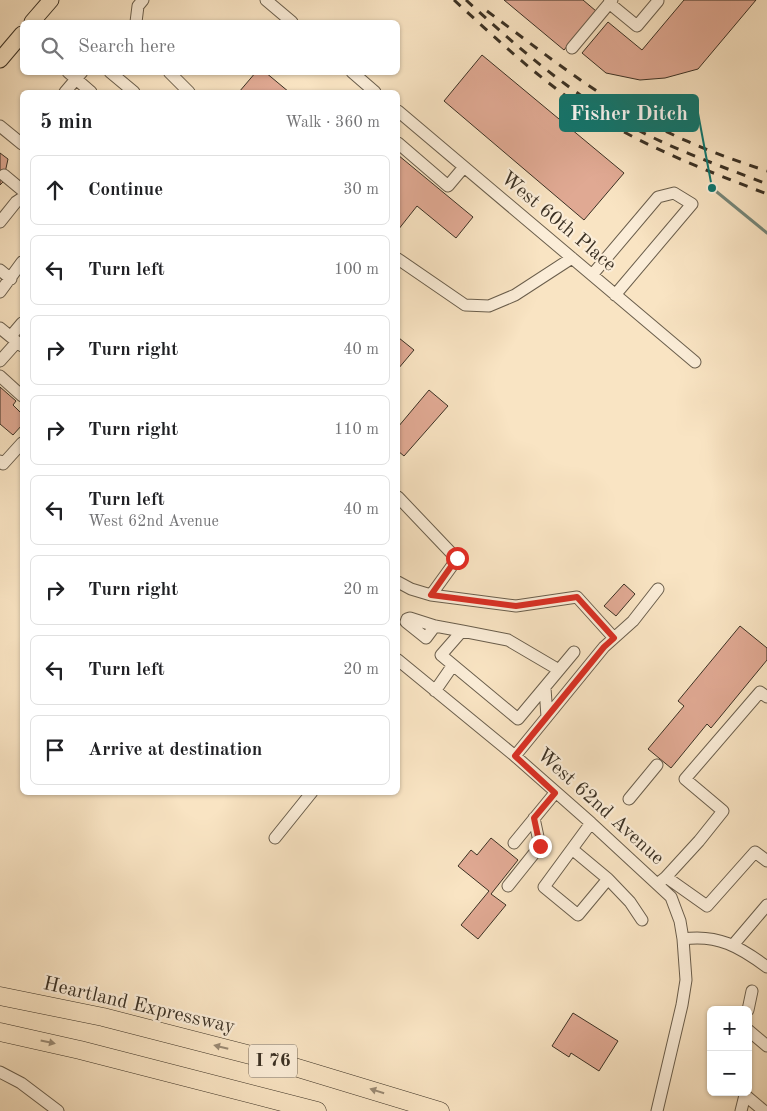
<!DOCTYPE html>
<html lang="en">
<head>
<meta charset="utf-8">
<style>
	:root { --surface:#fff; --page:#f2f2f2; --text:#202124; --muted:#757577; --line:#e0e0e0 }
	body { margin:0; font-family:"Old Standard TT",serif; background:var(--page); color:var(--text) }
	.controls { position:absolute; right:15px; bottom:15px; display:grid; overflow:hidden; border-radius:8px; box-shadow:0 1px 4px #0004 }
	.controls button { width:45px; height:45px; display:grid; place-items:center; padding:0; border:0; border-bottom:1px solid var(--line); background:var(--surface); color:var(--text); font:25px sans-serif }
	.stop { position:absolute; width:15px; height:15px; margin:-11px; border:4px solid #d93025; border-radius:50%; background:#fff }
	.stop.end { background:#d93025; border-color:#fff; box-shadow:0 1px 5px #0008 }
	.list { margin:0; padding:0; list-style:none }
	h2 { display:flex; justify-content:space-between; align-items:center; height:65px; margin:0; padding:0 20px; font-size:21px }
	h2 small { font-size:16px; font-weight:400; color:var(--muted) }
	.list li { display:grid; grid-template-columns:32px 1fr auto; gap:15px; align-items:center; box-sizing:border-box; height:70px; margin:0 10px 10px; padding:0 10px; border:1px solid var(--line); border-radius:8px }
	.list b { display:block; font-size:19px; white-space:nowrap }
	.list p { margin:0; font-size:16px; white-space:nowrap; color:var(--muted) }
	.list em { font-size:16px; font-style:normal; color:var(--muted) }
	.icon { flex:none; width:28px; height:28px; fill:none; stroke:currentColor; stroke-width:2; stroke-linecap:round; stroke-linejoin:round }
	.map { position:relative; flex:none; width:767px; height:1111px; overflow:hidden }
	.search { position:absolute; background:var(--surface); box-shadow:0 1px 4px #0004; left:20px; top:20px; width:380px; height:55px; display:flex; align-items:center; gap:12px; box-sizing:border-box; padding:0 18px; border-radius:8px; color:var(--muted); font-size:19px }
	.panel { position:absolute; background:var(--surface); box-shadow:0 1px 4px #0004; left:20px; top:90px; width:380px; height:705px; border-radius:8px }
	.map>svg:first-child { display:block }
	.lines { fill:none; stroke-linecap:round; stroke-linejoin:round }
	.stream { stroke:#768679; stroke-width:3 }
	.building { fill:#e0a993; stroke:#3b3124 }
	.minor-casing { stroke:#6a5e4c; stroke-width:13 }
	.major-casing { stroke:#3b3124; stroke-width:17 }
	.highway-casing { stroke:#3b3124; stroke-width:19 }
	.minor { stroke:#fbedd8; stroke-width:11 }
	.major { stroke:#f9e4c3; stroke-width:15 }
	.highway { stroke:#f9e4c3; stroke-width:18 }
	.rail { stroke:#3b3124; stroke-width:3; stroke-dasharray:9 9; stroke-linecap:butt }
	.oneway { fill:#9a8a74 }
	.route { stroke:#d93025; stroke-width:6 }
	.labels { text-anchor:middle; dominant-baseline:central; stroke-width:4.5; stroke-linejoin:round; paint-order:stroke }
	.shield { fill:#fbedd8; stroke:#75695a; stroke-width:1 }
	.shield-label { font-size:19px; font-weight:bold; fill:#3b3124 }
	.street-label { font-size:20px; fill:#3b3124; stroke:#fbedd8 }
	.leader { fill:none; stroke:#0f766e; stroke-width:2 }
	.callout-dot { fill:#0f766e; stroke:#fbedd8; stroke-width:2 }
	.callout { fill:#0f766e; stroke:#0f766e; stroke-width:2 }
	.callout-label { font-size:21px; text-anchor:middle; font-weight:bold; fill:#fff }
</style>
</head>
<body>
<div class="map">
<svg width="767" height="1111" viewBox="0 0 767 1111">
	<rect width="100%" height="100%" fill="#f9e4c3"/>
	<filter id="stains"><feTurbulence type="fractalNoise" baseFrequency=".004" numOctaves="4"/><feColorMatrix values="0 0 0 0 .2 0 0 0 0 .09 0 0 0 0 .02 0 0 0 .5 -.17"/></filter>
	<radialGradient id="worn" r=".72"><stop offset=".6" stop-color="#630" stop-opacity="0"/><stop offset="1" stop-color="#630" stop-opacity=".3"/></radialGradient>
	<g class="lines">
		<path class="stream" d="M712,188L767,233"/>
	</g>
	<path class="building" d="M504,0H583L596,11L564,50Z
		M684,0H756L698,69L665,78L640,80L606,73L582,53L608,22L642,50Z
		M482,55L624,173L584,220L444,101Z
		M256,72H265L289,92H239Z
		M0,153L8,159L3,182L0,185Z
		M398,155L473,217L456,238L417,206L398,230Z
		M399,338L414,350L398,369V340Z
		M0,387L16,401L13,405L22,414V425L13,435L0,424Z
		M429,390L448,406L404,456L398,451V427Z
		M624,584L635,594L616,616L604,606Z
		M740,626L767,648V660L711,728L707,724L671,768L648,749L684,706L678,701Z
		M491,838L518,860L491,894L506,905L478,939L461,925L489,891L458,866L471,850L477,855Z
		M573,1013L618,1041L599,1071L571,1053L569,1057L552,1046Z"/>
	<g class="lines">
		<g class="minor-casing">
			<path id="minor" d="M266,0L292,22
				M609,3L637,26L658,1L657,0
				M136,22L138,6L143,0
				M572,48L612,0
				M68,72L91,92
				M110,72L134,92
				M169,72L189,92
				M352,72L375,92
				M65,92L82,72
				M398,111L695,362
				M0,126L22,144
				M398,143L448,186L464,167
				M4,175L22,190
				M0,222L16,202L22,198
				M398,259L465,305L489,306L515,295L572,258
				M0,270L11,279
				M592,275L658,197L674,193L692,204L615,295
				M0,292L22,262
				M0,328L22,346
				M11,336L22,323
				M0,361L17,342
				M0,376L22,396
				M0,461L3,464L22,443
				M398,497L457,559L431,595L411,589L398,582
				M431,595L516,606L577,597L614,638
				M435,626L426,638L406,622L407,619L410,618L435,626L462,631L441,655L453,665L435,691
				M398,660L515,756L591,823L671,897L680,921L683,939L686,980L682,1005L657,1111
				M453,665L518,719L559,670L508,640L462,631
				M559,670L574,652
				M545,688L547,717
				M515,756L604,647L633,621L658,589
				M629,799L657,765
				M275,838L312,792
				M514,843L555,793
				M572,849L608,879L578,915L544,887L591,823
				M666,877L699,841L723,811L685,779L760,692L767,697
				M608,879L630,902L642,920
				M661,881L666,877L707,906L755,852L767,861
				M508,886L540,846L534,818
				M683,939C718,934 740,947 767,967
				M733,945L767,905
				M748,1010L752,991
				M748,1030L767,1046
				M0,1072L21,1083L58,1111
				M741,1111L745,1095L764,1111"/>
		</g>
		<g class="major-casing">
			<path id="major" d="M32,22L51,0
				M0,60L22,34"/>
		</g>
		<g class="highway-casing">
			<path id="highway" d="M0,996L103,1017L278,1062L440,1111
				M0,1032L80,1050L317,1111"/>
		</g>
		<use href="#minor" class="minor"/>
		<use href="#major" class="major"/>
		<use href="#highway" class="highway"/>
		<path class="rail" d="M454,0C490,33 526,67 566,96C627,140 697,167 767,194
			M466,0C515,45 565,89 623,122C669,148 718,165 767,184
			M487,11C533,45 578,81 627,110C671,137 718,155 767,171"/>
	</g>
	<defs><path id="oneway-solid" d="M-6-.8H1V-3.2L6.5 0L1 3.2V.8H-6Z" transform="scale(1.25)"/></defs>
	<g class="oneway">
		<use href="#oneway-solid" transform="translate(48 1042) rotate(12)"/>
		<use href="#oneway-solid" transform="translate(221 1047) rotate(-166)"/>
		<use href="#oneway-solid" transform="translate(377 1091) rotate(-162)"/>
	</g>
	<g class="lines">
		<path class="route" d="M457,558L431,595L516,606L577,597L614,638L604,647L515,756L555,793L534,818L540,846"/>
	</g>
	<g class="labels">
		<rect class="shield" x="249" y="1044.5" width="48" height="33" rx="4"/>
		<g class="shield-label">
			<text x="273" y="1061">I 76</text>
		</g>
		<g class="street-label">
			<text transform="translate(558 222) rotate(40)">West 60th Place</text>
			<text transform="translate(600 807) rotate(42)">West 62nd Avenue</text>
			<text transform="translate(139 1006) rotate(13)">Heartland Expressway</text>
		</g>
	</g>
	<path class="leader" d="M712 188L698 113"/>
	<circle class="callout-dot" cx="712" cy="188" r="5"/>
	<rect class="callout" x="560" y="95" width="138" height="36" rx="5"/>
	<g class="callout-label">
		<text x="629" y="120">Fisher Ditch</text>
	</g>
	<rect width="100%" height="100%" filter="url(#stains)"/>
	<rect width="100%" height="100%" fill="url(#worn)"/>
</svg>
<div class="controls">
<button>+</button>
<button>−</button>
</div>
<div class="stop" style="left:457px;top:558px"></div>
<div class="stop end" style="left:540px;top:846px"></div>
<div class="search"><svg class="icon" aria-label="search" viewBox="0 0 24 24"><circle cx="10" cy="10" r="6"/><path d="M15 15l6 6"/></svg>Search here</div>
<section class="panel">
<h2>5 min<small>Walk · 360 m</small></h2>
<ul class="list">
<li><svg class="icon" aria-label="ahead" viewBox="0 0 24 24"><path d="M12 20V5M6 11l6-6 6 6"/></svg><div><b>Continue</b></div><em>30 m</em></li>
<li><svg class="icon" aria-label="left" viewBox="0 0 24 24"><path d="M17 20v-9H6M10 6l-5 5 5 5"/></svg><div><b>Turn left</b></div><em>100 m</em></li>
<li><svg class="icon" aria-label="right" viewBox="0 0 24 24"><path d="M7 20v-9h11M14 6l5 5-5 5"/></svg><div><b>Turn right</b></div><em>40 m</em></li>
<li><svg class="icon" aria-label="right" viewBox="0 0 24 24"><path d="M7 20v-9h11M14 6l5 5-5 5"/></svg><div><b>Turn right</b></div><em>110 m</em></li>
<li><svg class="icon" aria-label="left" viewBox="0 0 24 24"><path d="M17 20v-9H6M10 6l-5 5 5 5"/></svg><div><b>Turn left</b><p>West 62nd Avenue</p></div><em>40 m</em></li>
<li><svg class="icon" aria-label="right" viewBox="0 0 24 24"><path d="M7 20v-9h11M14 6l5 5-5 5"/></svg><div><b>Turn right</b></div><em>20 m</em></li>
<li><svg class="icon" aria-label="left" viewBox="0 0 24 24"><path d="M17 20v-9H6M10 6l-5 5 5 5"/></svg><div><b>Turn left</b></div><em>20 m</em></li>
<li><svg class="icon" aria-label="arrive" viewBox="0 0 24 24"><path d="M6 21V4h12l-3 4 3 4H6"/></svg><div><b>Arrive at destination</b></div></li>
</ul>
</section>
</div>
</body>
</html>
